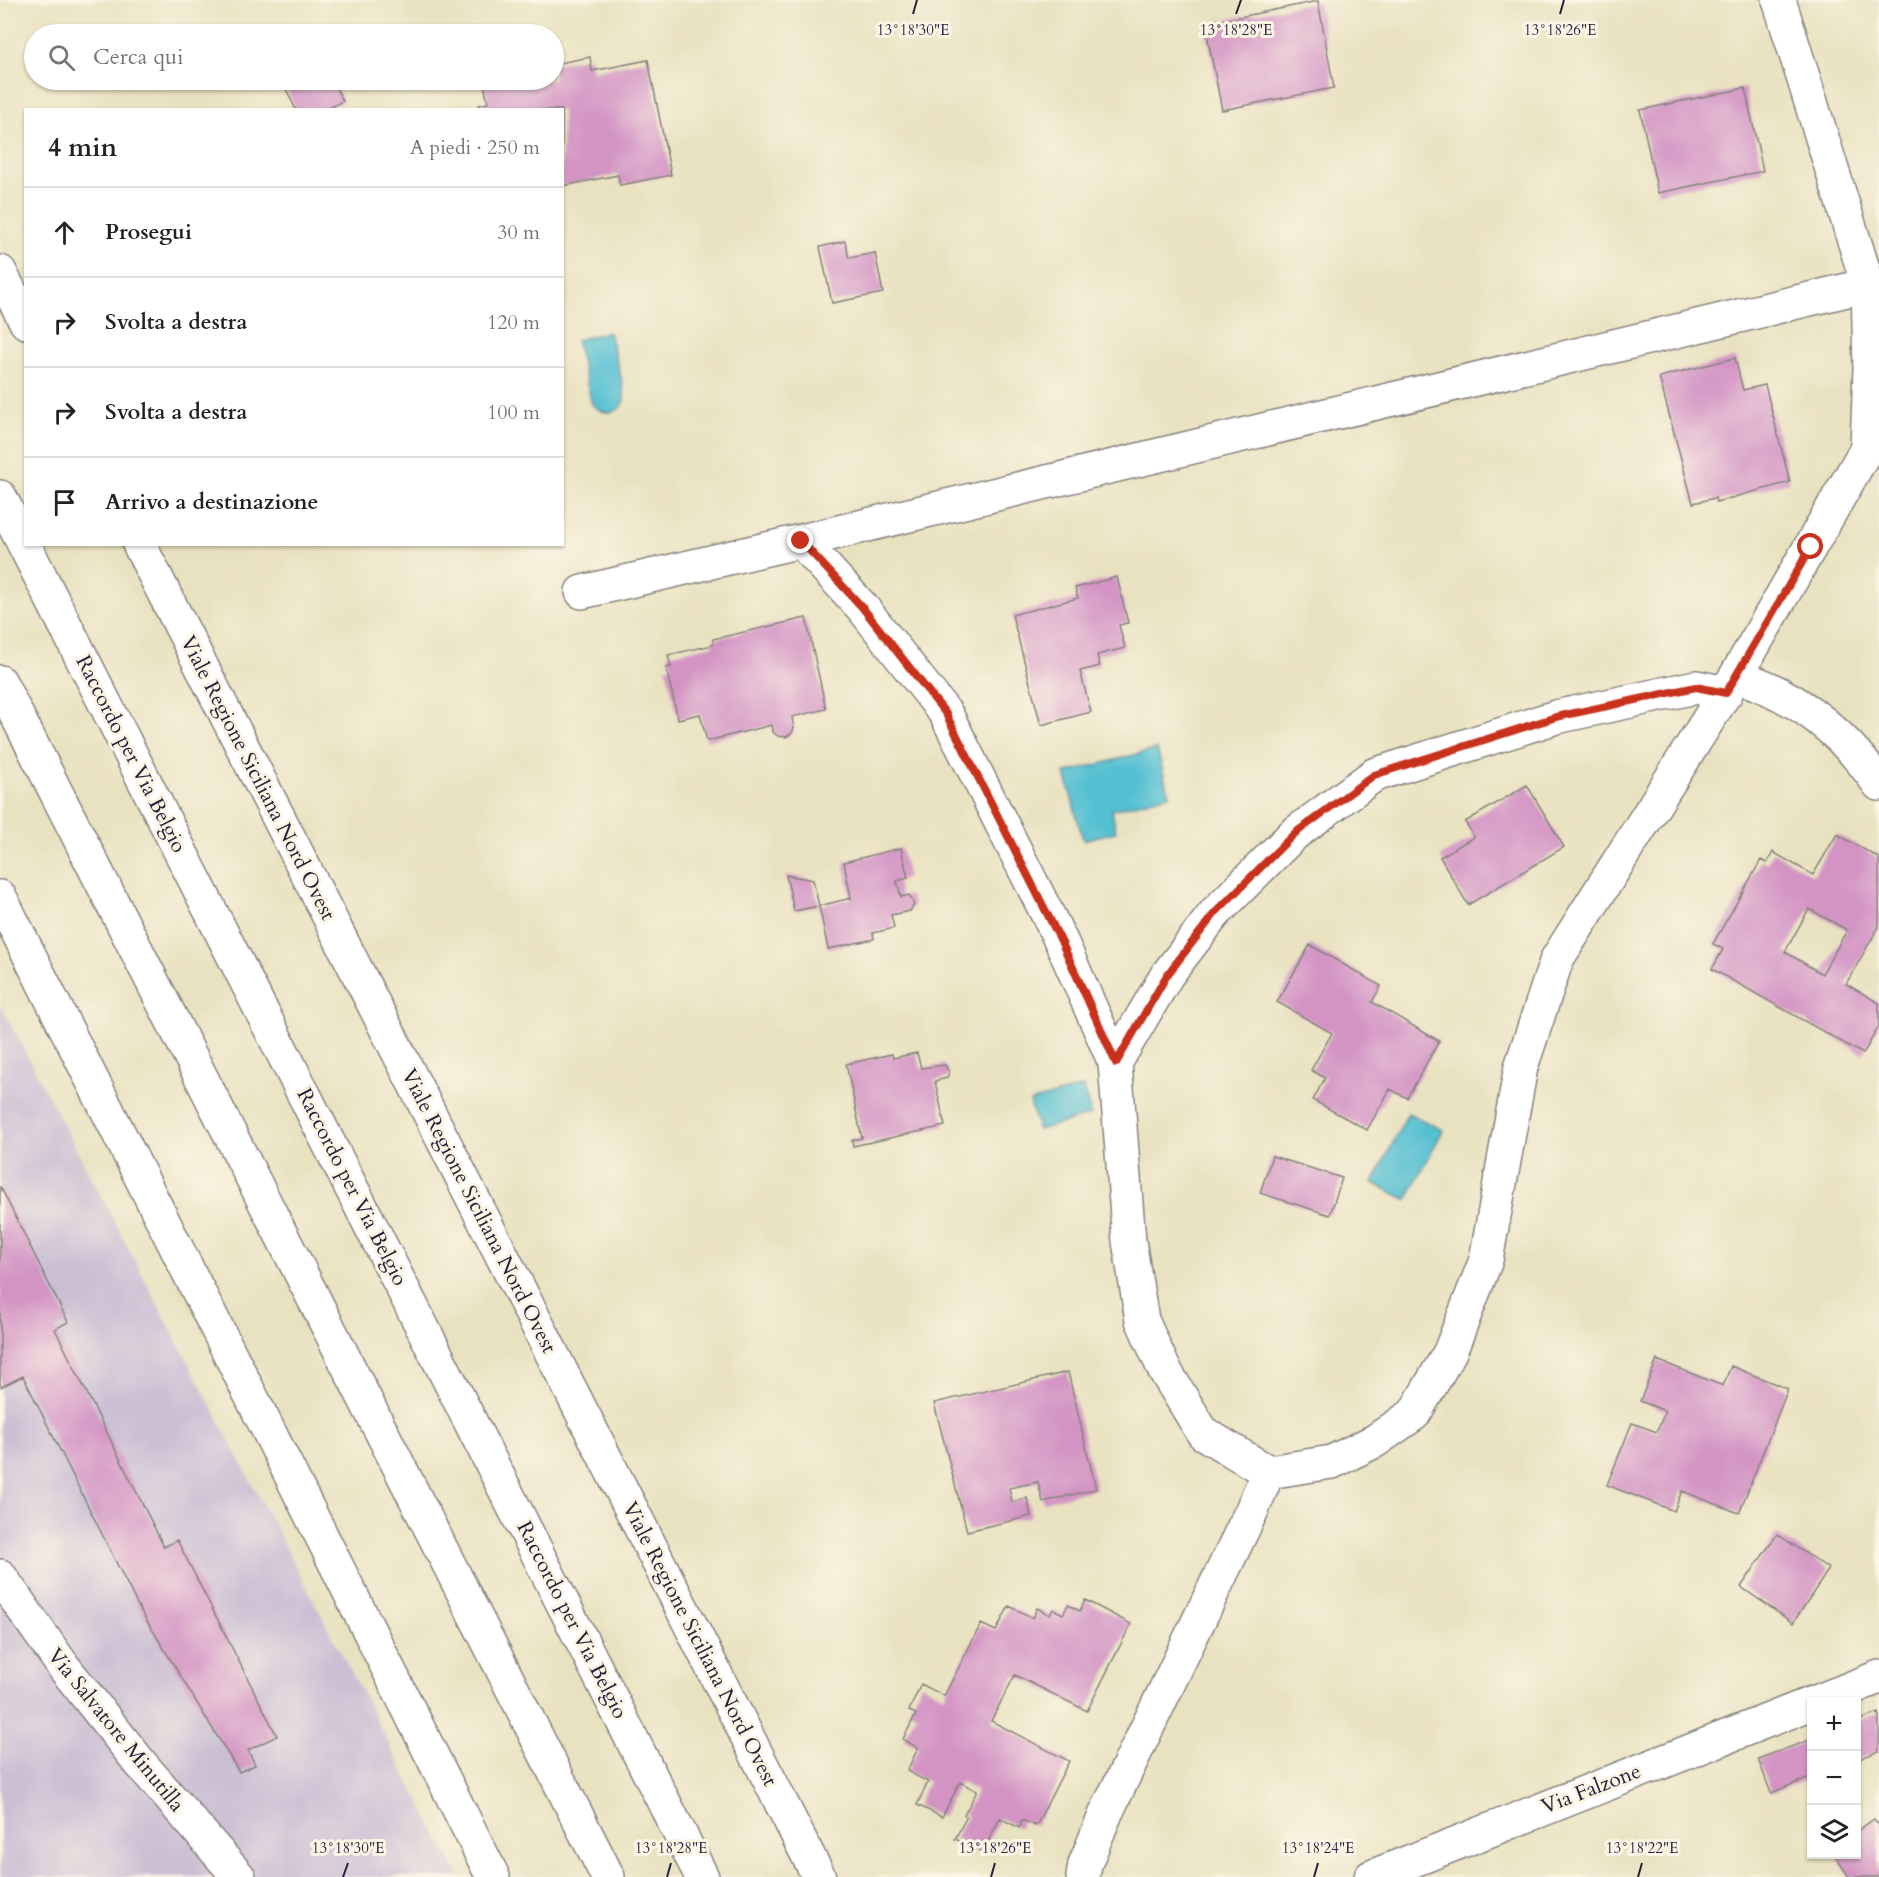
<!DOCTYPE html>
<html lang="it">
<head>
<meta charset="utf-8">
<style>
	:root { --surface:#fff; --page:#f6f6f6; --text:#222; --muted:#767676; --line:#e0e0e0 }
	body { margin:0; font-family:Cardo,serif; background:var(--page); color:var(--text) }
	.controls { position:absolute; right:18px; bottom:18px; display:grid; overflow:hidden; border-radius:0px; box-shadow:0 2px 4px #0004 }
	.controls button { width:54px; height:54px; display:grid; place-items:center; padding:0; border:0; border-bottom:2px solid var(--line); background:var(--surface); color:var(--text); font:30px sans-serif }
	.stop { position:absolute; width:18px; height:18px; margin:-14px; border:4px solid #c8321e; border-radius:50%; background:#fff }
	.stop.end { background:#c8321e; border-color:#fff; box-shadow:0 2px 6px #0008 }
	.list { margin:0; padding:0; list-style:none }
	h2 { display:flex; justify-content:space-between; align-items:center; height:78px; margin:0; padding:0 24px; font-size:26px }
	h2 small { font-size:20px; font-weight:400; color:var(--muted) }
	.list li { display:grid; grid-template-columns:39px 1fr auto; gap:18px; align-items:center; box-sizing:border-box; height:90px; padding:0 24px; border-top:2px solid var(--line) }
	.list b { display:block; font-size:22px; white-space:nowrap }
	.list em { font-size:20px; font-style:normal; color:var(--muted) }
	.icon { flex:none; width:33px; height:33px; fill:none; stroke:currentColor; stroke-width:2; stroke-linecap:round; stroke-linejoin:round }
	.map { position:relative; flex:none; width:1879px; height:1877px; overflow:hidden }
	.search { position:absolute; background:var(--surface); box-shadow:0 2px 4px #0004; left:24px; top:24px; width:540px; height:66px; display:flex; align-items:center; gap:15px; box-sizing:border-box; padding:0 21px; border-radius:33px; color:var(--muted); font-size:22px }
	.panel { position:absolute; background:var(--surface); box-shadow:0 2px 4px #0004; left:24px; top:108px; width:540px; height:438px; border-radius:0px }
	.map>svg:first-child { display:block }
	.industrial { fill:#cbbfd4 }
	.water { fill:#55c0d1; stroke:#3c7186; stroke-width:1.5 }
	.building { fill:#d394c4; fill-rule:evenodd }
	.lines { fill:none; stroke-linecap:round; stroke-linejoin:round }
	.minor-casing { stroke:#86827e; stroke-width:36 }
	.highway-casing { stroke:#86827e; stroke-width:36 }
	.minor { stroke:#fff; stroke-width:33 }
	.highway { stroke:#fff; stroke-width:33 }
	.route { stroke:#c8321e; stroke-width:8 }
	.ticks { fill:none; stroke:#22223b; stroke-width:2 }
	.labels { text-anchor:middle; dominant-baseline:central; stroke-width:6; stroke-linejoin:round; paint-order:stroke }
	.street-label { font-size:21px; fill:#22223b; stroke:#fcf5e5 }
	.ticks-label { font-size:15px; text-anchor:middle; fill:#22223b; stroke:#fcf5e5; stroke-width:6; stroke-linejoin:round; paint-order:stroke }
</style>
</head>
<body>
<div class="map">
<svg width="1879" height="1877" viewBox="0 0 1879 1877">
	<rect width="100%" height="100%" fill="#fcf5e5"/>
	<filter id="ink" filterUnits="userSpaceOnUse"><feTurbulence type="fractalNoise" baseFrequency=".0167" numOctaves="2"/><feDisplacementMap in="SourceGraphic" scale="12" xChannelSelector="R" yChannelSelector="G"/><feConvolveMatrix kernelMatrix="1 2 1 2 8 2 1 2 1" color-interpolation-filters="sRGB"/></filter>
	<filter id="wash" filterUnits="userSpaceOnUse"><feTurbulence type="fractalNoise" baseFrequency=".008" numOctaves="4" result="noise"/><feDisplacementMap in="SourceGraphic" scale="24" xChannelSelector="R" yChannelSelector="G"/><feGaussianBlur stdDeviation="1.35" result="paint"/><feColorMatrix in="noise" values="0 0 0 0 0 0 0 0 0 0 0 0 0 0 0 0 0 1.4 0 .05"/><feComposite in="paint" operator="in"/></filter>
	<g filter="url(#wash)">
		<rect width="100%" height="100%" fill="#e9e2c1"/>
		<path class="industrial" d="M0,1004L459,1877H0Z"/>
		<path class="water" d="M609,332C612,347 625,384 624,398C623,415 601,416 592,404L576,340Z
			M1157,749L1169,795L1112,810L1116,832L1083,840L1065,773Z
			M1083,1087L1091,1115L1038,1130L1030,1102Z
			M1408,1113L1443,1130L1407,1200L1373,1183Z"/>
		<g id="blocks">
			<path class="building" d="M1318,1L1334,88L1222,110L1205,24Z
				M590,57L592,71L648,60L671,175L620,185L618,175L562,186V110H480L479,105L488,103L483,80H554V64Z
				M282,80H332L343,101L325,110H296Z
				M1745,88L1763,171L1658,193L1640,110Z
				M845,241L849,258L875,253L883,293L832,303L820,247Z
				M1735,358L1743,390L1765,385L1790,482L1716,502L1715,498L1693,503L1659,377Z
				M1117,577L1128,623L1119,625L1125,648L1097,655L1100,666L1080,671L1091,712L1041,725L1012,615L1078,598L1075,588Z
				M806,618L826,709L792,717L794,728L792,733L786,737L778,736L773,732L772,725L707,741L700,714L678,719L666,668L671,667L668,655L713,645V639Z
				M1527,785L1564,847L1468,905L1440,857L1474,837L1465,822Z
				M1837,834L1879,858V926L1846,984L1879,1003V1026L1863,1054L1712,969L1723,949L1713,944L1761,860L1767,863L1773,852L1813,875ZM1809,909L1847,930L1822,974L1785,952Z
				M901,848L908,878L897,881L901,897L909,895L912,900L914,905L910,911L891,915L894,928L873,933L874,939L828,949L819,906L794,911L786,875L813,880L819,906L851,898L844,862Z
				M1310,945L1381,986L1372,1002L1439,1041L1407,1098L1390,1089L1367,1130L1313,1100L1325,1078L1311,1070L1332,1033L1277,1002Z
				M917,1053L921,1068L945,1065L949,1072L947,1078L935,1081L945,1126L853,1146L852,1140L862,1138L846,1064L892,1054L893,1058Z
				M1272,1156L1342,1178L1330,1215L1260,1193Z
				M0,1186L68,1322L55,1329L164,1547L177,1540L277,1736L248,1750L255,1765L239,1772L139,1608L23,1376L1,1387L0,1385Z
				M1657,1360L1723,1386L1731,1366L1788,1389L1739,1513L1682,1491L1674,1511L1607,1485L1632,1423L1657,1432L1665,1411L1640,1401Z
				M1068,1372L1096,1489L1043,1502L1038,1482L1009,1488L1012,1502L1027,1498L1031,1516L967,1531L934,1403Z
				M1777,1534L1829,1569L1793,1623L1741,1587Z
				M1085,1600L1131,1624L1087,1711L1015,1675L991,1721L1069,1761L1036,1826L1022,1820L1019,1828L1000,1818L983,1852L955,1839L967,1816L964,1815L977,1791L960,1782L942,1817L917,1805L928,1782L907,1771L918,1748L903,1739L916,1714L909,1711L921,1684L944,1696L981,1624L996,1631L1009,1606L1033,1618L1037,1608L1050,1615L1053,1609L1063,1614L1068,1605L1080,1611Z
				M1879,1713V1751L1857,1760V1721Z
				M1812,1739V1777L1771,1793L1758,1759Z
				M1874,1819L1879,1825V1877H1849L1834,1854H1856L1857,1831Z"/>
		</g>
	</g>
	<g filter="url(#ink)">
		<use href="#blocks" fill-opacity="0" stroke="#86827e" stroke-width="1.5"/>
		<g class="lines">
			<g class="minor-casing">
				<path id="minor" d="M0,272L26,322
					M801,541L862,607L946,714L1061,941L1115,1063L1129,1241L1142,1320L1164,1369L1203,1433L1268,1472L1332,1462L1375,1441L1414,1414L1450,1352L1486,1260L1521,1067L1557,959L1736,676L1867,448L1870,369L1868,285L1779,0
					M139,544L819,1877
					M582,592L801,541L1868,285
					M1736,676C1798,695 1843,732 1879,784
					M0,897L493,1877
					M1115,1063L1167,975L1215,913L1294,834L1374,775L1556,717L1696,687L1726,693
					M0,1576L63,1666L141,1764L239,1877
					M1816,1702L1879,1677
					M1083,1877L1085,1864L1106,1813L1252,1510L1268,1472
					M1371,1877L1812,1703"/>
			</g>
			<g class="highway-casing">
				<path id="highway" d="M0,497L702,1877
					M0,682L608,1877"/>
			</g>
			<use href="#minor" class="minor"/>
			<use href="#highway" class="highway"/>
		</g>
	</g>
	<g class="lines" filter="url(#ink)">
		<path class="route" d="M801,541L862,607L946,714L1061,941L1116,1063L1167,975L1215,913L1294,834L1374,775L1556,717L1696,687L1726,693L1811,547"/>
	</g>
	<path class="ticks" d="M913,14L917,0M1236,14L1241,0M1560,14L1564,0M343,1877L348,1863M667,1877L671,1863M991,1877L995,1863M1314,1877L1318,1863M1638,1877L1642,1863"/>
	<g class="labels">
		<g class="street-label">
			<text transform="translate(131 754) rotate(63)">Raccordo per Via Belgio</text>
			<text transform="translate(258 778) rotate(63)">Viale Regione Siciliana Nord Ovest</text>
			<text transform="translate(352 1187) rotate(63)">Raccordo per Via Belgio</text>
			<text transform="translate(479 1211) rotate(63)">Viale Regione Siciliana Nord Ovest</text>
			<text transform="translate(572 1620) rotate(63)">Raccordo per Via Belgio</text>
			<text transform="translate(700 1644) rotate(63)">Viale Regione Siciliana Nord Ovest</text>
			<text transform="translate(116 1730) rotate(51)">Via Salvatore Minutilla</text>
			<text transform="translate(1591 1789) rotate(-21)">Via Falzone</text>
		</g>
	</g>
	<g class="ticks-label">
		<text x="913" y="35">13°18'30"E</text>
		<text x="1236" y="35">13°18'28"E</text>
		<text x="1560" y="35">13°18'26"E</text>
		<text x="348" y="1853">13°18'30"E</text>
		<text x="671" y="1853">13°18'28"E</text>
		<text x="995" y="1853">13°18'26"E</text>
		<text x="1318" y="1853">13°18'24"E</text>
		<text x="1642" y="1853">13°18'22"E</text>
	</g>
</svg>
<div class="controls">
<button>+</button>
<button>−</button>
<button><svg class="icon" aria-label="layers" viewBox="0 0 24 24"><path d="M12 4l9 5-9 5-9-5zM3 14l9 5 9-5"/></svg></button>
</div>
<div class="stop" style="left:1811px;top:547px"></div>
<div class="stop end" style="left:801px;top:541px"></div>
<div class="search"><svg class="icon" aria-label="search" viewBox="0 0 24 24"><circle cx="10" cy="10" r="6"/><path d="M15 15l6 6"/></svg>Cerca qui</div>
<section class="panel">
<h2>4 min<small>A piedi · 250 m</small></h2>
<ul class="list">
<li><svg class="icon" aria-label="ahead" viewBox="0 0 24 24"><path d="M12 20V5M6 11l6-6 6 6"/></svg><div><b>Prosegui</b></div><em>30 m</em></li>
<li><svg class="icon" aria-label="right" viewBox="0 0 24 24"><path d="M7 20v-9h11M14 6l5 5-5 5"/></svg><div><b>Svolta a destra</b></div><em>120 m</em></li>
<li><svg class="icon" aria-label="right" viewBox="0 0 24 24"><path d="M7 20v-9h11M14 6l5 5-5 5"/></svg><div><b>Svolta a destra</b></div><em>100 m</em></li>
<li><svg class="icon" aria-label="arrive" viewBox="0 0 24 24"><path d="M6 21V4h12l-3 4 3 4H6"/></svg><div><b>Arrivo a destinazione</b></div></li>
</ul>
</section>
</div>
</body>
</html>
